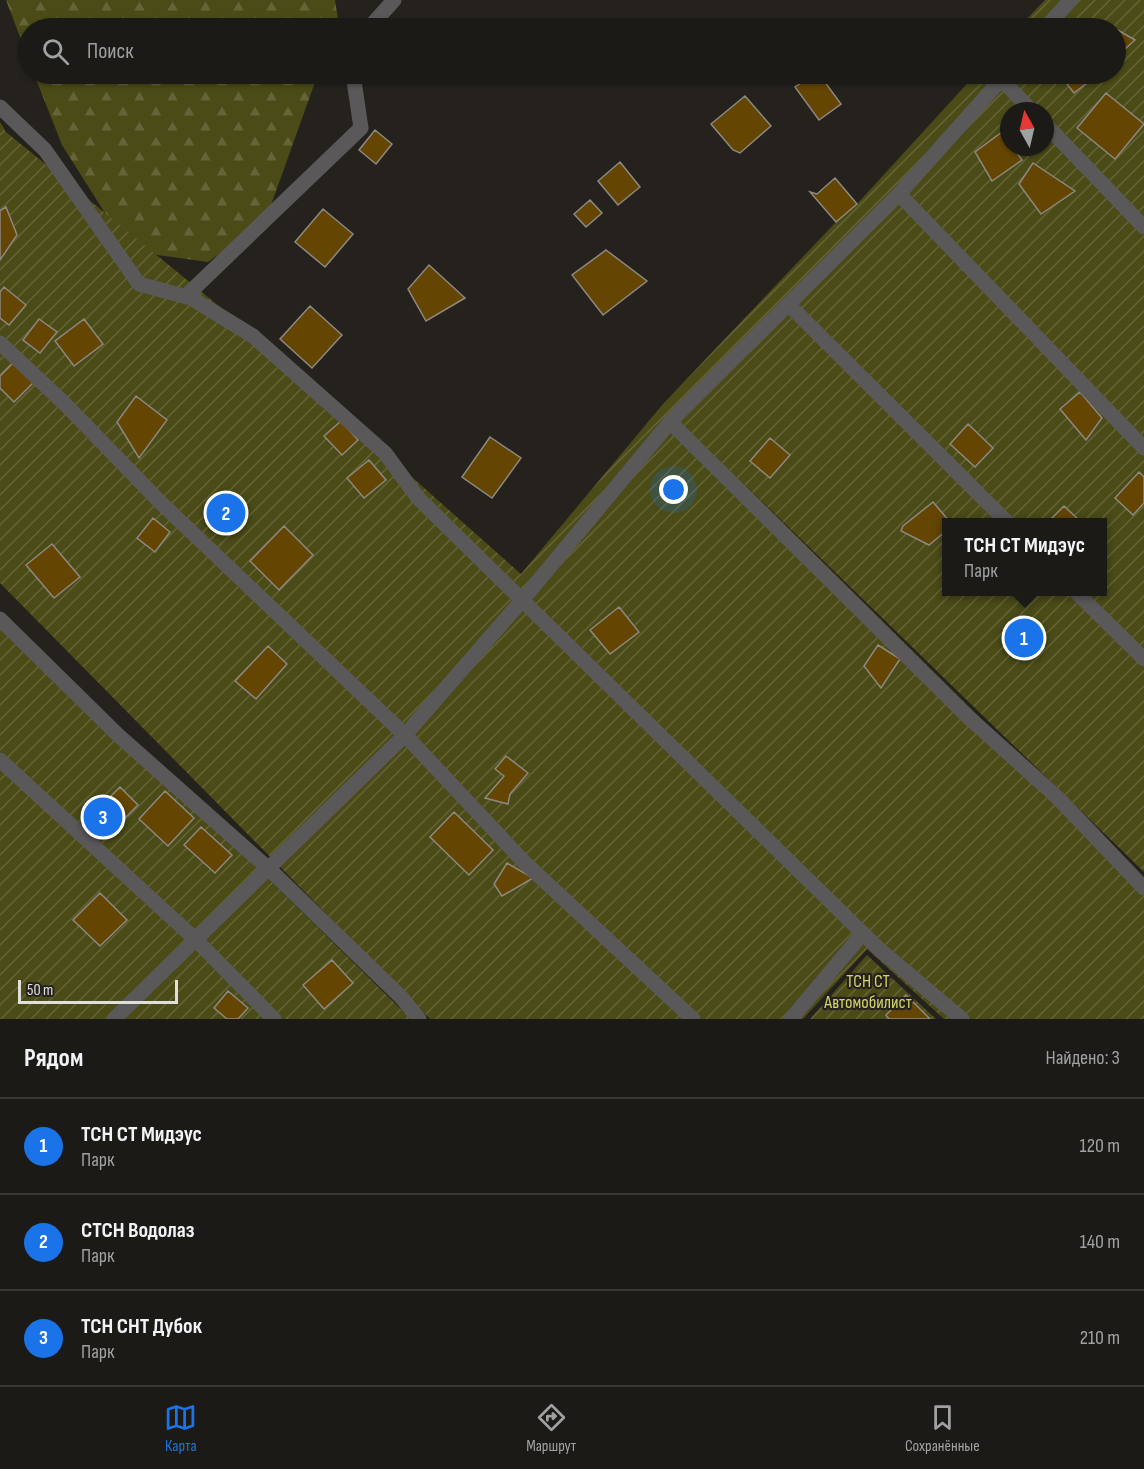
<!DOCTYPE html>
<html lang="ru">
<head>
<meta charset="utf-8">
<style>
	:root { --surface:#1c1a16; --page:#25231f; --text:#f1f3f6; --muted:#a0a1a1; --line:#3a3835; --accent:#1a73e8 }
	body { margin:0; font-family:"Sofia Sans Condensed",sans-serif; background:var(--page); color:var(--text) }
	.compass { position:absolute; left:1000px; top:102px; width:54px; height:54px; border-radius:50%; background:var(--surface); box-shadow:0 2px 4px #0004; rotate:352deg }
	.scale { position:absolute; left:18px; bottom:15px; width:160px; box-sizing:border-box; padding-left:6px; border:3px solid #e0dfdc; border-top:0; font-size:16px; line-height:21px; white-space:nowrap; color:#e0dfdc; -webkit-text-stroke:4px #25221e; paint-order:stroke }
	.you { position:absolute; left:674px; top:490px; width:21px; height:21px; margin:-15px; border:4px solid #fff; border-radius:50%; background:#1a73e8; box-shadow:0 0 0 9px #1a73e833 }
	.badge { display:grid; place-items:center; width:39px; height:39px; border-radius:50%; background:var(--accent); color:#fff; font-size:20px; font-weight:700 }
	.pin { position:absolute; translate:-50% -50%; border:3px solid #fff; box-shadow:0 2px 6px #0006 }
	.popup { position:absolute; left:942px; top:518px; width:165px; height:78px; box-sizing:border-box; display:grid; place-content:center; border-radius:0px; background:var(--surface); filter:drop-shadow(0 2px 4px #0005); font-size:20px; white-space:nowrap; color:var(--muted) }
	.popup b { font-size:22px; color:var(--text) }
	.popup::after { content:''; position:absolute; left:50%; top:100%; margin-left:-12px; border:12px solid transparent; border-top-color:var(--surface) }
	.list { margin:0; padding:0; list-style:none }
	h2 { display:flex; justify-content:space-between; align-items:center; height:78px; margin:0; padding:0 24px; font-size:26px }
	h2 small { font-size:20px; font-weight:400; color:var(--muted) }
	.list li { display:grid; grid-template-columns:39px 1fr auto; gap:18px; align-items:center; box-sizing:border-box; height:96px; padding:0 24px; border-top:2px solid var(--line) }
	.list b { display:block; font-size:22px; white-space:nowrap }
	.list p { margin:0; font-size:20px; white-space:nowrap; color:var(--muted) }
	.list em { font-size:20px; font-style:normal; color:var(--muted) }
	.icon { flex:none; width:33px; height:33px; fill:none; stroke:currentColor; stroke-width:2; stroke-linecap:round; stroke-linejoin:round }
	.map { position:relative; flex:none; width:1144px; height:1019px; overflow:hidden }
	.search { position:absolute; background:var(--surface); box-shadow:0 2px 4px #0004; left:18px; right:18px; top:18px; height:66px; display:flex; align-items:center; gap:15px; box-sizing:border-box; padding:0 21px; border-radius:33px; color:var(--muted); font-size:22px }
	.sheet { height:366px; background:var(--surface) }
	nav { display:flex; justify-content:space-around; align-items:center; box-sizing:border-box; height:84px; border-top:2px solid var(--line); background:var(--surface); font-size:16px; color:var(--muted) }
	nav a { display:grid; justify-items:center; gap:3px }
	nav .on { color:var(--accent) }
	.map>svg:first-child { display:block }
	.forest { fill:url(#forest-firs) }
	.garden { fill:url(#garden-furrows); fill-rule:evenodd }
	.building { fill:#644501; stroke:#8c8983; stroke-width:1.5 }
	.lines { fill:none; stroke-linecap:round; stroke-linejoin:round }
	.minor { stroke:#5b5859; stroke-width:15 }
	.labels { text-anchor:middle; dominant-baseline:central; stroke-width:4.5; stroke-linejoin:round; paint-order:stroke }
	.park-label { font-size:18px; fill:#d3d665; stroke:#25221e }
</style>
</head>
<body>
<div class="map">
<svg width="1144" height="1019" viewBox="0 0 1144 1019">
	<defs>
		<pattern id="forest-firs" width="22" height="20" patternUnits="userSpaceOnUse" patternTransform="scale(1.5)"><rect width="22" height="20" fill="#4a4b17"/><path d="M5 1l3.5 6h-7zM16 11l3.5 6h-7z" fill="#646438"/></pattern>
		<pattern id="garden-furrows" width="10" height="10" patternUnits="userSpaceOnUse" patternTransform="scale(1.5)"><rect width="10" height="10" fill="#4a4b17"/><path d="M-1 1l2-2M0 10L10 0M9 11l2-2" fill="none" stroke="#646438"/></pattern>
	</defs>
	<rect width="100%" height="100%" fill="#25221e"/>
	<path class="forest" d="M6,0H335L338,19L334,28H28V58Z
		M34,74H318L266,219L208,262L129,251L62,145Z"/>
	<path class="garden" d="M1045,0H1144V872L736,476L1144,880V1019H944L867,949L803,1019H430L0,583V122L6,132L225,311L521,574L663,404L836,222L857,204L976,74H1116V28H1018ZM1009,111H1045V147H1009ZM946,522H1102V592H946Z
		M0,615L411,1019H0Z
		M867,955L936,1019H810Z"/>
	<path class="building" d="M1116,29L1135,40L1116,57Z
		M814,74H819L841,104L819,120L795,87Z
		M1059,74H1094L1096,76L1074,93Z
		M1106,93L1144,124L1115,159L1077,128Z
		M745,96L771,126L740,153L733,150L711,124Z
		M375,130L392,144L376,164L359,150Z
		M1002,132L1009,142V147H1013L1022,160L992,181L975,152Z
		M620,162L640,187L618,205L598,181Z
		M1033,163L1075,191L1041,214L1019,184Z
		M835,178L857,204L836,222L810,192L817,194Z
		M590,200L602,213L586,227L574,214Z
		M6,207L17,235L0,260V211Z
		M323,209L353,234L325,267L295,242Z
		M606,250L647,281L603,315L572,275Z
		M429,265L465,298L426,321L408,289Z
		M4,287L26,305L9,325L0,318V292Z
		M310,306L342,335L312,368L280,339Z
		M39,319L57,332L40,353L23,340Z
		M84,319L103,344L74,366L55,341Z
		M17,359L37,379L14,402L0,388V376Z
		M1080,392L1102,418L1086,440L1060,409Z
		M136,396L167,420L139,458L117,422Z
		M341,421L358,440L342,455L324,436Z
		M968,424L993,448L975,467L950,444Z
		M490,437L521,458L492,498L462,477Z
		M770,438L790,455L770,478L750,461Z
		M369,460L386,480L364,498L347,478Z
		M1139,472L1144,477V503L1133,515L1115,498Z
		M933,502L950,522H946V531L929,545L901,531L903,526Z
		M1064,506L1081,522H1048Z
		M153,518L170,532L155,552L137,538Z
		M284,526L313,555L279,590L250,561Z
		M52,544L80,577L54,598L26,565Z
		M619,607L639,632L610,654L590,630Z
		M878,645L900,659L881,688L864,666Z
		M268,646L287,664L256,699L235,681Z
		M506,756L528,773L510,794L508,804L485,798L504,776L495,769Z
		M120,787L138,805L106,837L88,819Z
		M165,791L194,818L168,846L139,819Z
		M454,812L493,850L469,875L430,837Z
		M201,827L232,855L215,873L184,845Z
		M507,863L533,878L502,896L494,884Z
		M100,893L127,920L100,946L73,920Z
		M332,960L353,983L324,1009L303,985Z
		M228,991L248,1008L238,1019H227L214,1008Z
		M906,995L930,1019H889L886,1015Z"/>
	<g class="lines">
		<path class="minor" d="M369,28L394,0
			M1045,28L1071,0
			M1001,79L1032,111
			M0,107L45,150L139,284L191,298L253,336L385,453L418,498L624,700L880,950L962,1019
			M1045,124L1144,227
			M899,194L1144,448
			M186,296L361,128L353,74
			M789,305L1007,522
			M0,343L65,404L160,502L405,735L524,862L693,1019
			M670,422L967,716L1058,798L1144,888
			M1076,592L1144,659
			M0,619L118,735L269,869L402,998L419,1019
			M0,760L195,939L274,1019
			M114,1019L405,735L524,598L670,422L899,194L1006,74
			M791,1019L863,933"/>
	</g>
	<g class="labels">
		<g class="park-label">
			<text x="868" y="981">ТСН СТ<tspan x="868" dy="21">Автомобилист</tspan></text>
		</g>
	</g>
</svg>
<svg class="compass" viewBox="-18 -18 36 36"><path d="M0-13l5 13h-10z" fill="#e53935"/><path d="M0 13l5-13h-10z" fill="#a0a1a1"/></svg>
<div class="scale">50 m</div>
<div class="you"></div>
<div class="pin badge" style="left:1024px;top:638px">1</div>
<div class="popup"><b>ТСН СТ Мидэус</b>Парк</div>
<div class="pin badge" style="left:226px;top:513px">2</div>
<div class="pin badge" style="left:103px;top:817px">3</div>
<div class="search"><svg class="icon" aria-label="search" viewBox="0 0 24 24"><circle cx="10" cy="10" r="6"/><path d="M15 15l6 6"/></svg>Поиск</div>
</div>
<section class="sheet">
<h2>Рядом<small>Найдено: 3</small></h2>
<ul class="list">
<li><span class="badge">1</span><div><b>ТСН СТ Мидэус</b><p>Парк</p></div><em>120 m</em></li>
<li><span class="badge">2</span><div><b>СТСН Водолаз</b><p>Парк</p></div><em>140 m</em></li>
<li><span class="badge">3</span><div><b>ТСН СНТ Дубок</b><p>Парк</p></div><em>210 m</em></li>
</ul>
</section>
<nav>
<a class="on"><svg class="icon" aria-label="map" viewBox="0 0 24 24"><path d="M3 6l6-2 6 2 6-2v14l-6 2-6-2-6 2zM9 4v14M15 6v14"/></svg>Карта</a>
<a><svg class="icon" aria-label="directions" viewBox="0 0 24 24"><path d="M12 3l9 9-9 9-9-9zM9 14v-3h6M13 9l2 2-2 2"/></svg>Маршрут</a>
<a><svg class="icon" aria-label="saved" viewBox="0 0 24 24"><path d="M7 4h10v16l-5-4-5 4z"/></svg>Сохранённые</a>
</nav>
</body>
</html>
